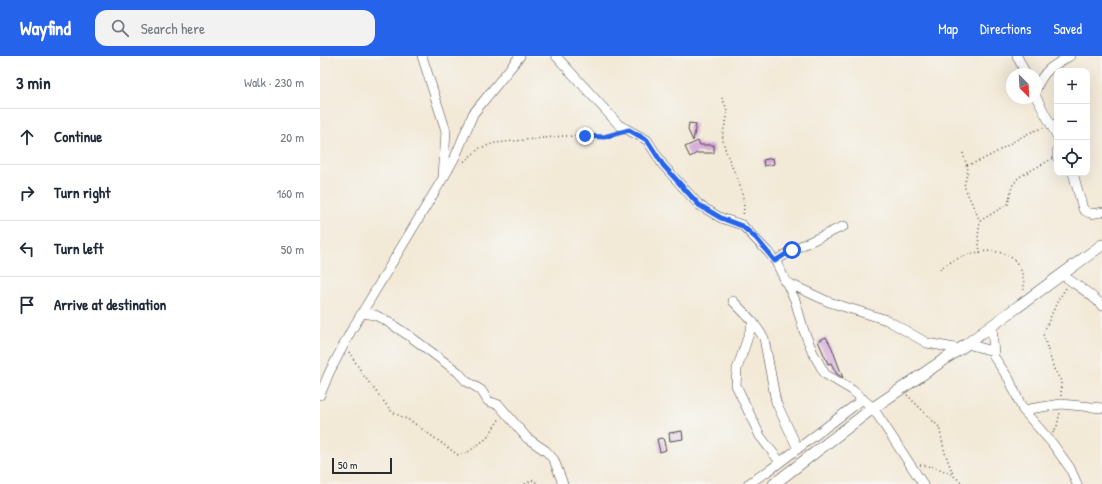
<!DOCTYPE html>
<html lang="en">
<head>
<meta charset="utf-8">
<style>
	:root { --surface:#fff; --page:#f2f2f3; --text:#1f2937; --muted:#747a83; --line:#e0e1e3; --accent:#2563eb }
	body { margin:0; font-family:"Patrick Hand",sans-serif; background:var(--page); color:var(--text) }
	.controls { position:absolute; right:12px; top:12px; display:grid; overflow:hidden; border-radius:8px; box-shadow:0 4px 16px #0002 }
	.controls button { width:36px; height:36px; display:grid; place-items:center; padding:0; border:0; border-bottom:1px solid var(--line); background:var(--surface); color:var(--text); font:20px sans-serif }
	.compass { position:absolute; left:686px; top:12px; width:36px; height:36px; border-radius:50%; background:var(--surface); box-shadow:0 4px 16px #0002; rotate:156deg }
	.scale { position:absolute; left:12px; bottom:10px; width:60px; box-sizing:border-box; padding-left:4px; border:2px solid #2b2b2b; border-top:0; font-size:11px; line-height:14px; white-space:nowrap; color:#2b2b2b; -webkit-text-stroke:3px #f6f6f2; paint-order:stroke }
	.stop { position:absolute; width:12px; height:12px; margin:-9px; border:3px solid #2563eb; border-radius:50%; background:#fff }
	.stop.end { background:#2563eb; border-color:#fff; box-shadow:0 1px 4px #0008 }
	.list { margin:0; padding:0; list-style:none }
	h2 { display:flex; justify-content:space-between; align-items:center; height:52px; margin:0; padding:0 16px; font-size:17px }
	h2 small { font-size:13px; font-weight:400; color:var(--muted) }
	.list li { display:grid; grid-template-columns:26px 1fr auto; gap:12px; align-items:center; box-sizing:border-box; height:56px; padding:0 16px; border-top:1px solid var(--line) }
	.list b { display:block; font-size:15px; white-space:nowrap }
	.list em { font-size:13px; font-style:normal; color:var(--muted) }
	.icon { flex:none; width:22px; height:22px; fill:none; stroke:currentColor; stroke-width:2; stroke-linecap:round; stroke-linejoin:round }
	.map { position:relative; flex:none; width:782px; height:428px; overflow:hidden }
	header { display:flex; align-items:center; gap:24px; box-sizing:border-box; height:56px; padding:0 20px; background:var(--accent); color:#fff }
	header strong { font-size:19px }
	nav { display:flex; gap:22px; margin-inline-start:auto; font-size:14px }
	.search { width:280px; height:36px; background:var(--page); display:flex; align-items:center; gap:10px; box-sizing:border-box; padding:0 14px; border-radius:12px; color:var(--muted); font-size:15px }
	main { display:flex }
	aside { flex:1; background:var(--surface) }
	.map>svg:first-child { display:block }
	.building { fill:#d6a9db }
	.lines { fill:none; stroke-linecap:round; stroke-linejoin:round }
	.minor-casing { stroke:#494845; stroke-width:10 }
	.major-casing { stroke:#494845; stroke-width:12 }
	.path { stroke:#494845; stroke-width:1.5; stroke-dasharray:1 3; stroke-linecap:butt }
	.minor { stroke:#fff; stroke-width:9 }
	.major { stroke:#fff; stroke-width:11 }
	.route { stroke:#2563eb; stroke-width:5 }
</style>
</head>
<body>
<header>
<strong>Wayfind</strong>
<div class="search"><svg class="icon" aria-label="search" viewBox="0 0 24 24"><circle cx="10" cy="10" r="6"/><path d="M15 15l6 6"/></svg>Search here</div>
<nav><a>Map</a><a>Directions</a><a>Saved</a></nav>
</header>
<main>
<aside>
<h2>3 min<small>Walk · 230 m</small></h2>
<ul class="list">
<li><svg class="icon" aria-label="ahead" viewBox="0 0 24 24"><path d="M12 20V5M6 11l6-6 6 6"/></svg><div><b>Continue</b></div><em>20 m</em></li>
<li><svg class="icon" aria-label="right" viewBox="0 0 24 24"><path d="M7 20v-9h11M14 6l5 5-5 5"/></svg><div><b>Turn right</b></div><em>160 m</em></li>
<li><svg class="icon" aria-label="left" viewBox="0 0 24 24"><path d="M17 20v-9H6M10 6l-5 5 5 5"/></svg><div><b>Turn left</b></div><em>50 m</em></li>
<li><svg class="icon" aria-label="arrive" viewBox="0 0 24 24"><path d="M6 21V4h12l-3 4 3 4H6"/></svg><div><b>Arrive at destination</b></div></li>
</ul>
</aside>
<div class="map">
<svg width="782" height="428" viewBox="0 0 782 428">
	<rect width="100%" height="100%" fill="#f6f6f2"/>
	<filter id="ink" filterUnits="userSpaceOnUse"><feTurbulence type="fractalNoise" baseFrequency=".025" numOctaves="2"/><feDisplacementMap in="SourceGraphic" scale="8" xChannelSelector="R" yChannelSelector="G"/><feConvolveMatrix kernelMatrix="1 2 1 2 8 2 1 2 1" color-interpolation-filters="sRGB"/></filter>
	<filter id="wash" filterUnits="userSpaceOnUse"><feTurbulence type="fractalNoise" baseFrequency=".012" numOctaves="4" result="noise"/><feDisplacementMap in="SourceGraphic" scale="16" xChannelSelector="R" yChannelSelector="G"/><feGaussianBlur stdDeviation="0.9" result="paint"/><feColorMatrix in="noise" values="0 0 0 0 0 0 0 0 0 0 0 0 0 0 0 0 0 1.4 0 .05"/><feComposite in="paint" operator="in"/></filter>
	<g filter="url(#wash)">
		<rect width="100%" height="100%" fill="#f3e9d7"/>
		<g id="blocks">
			<path class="building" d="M369,67L376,68L373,85L368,74Z
				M378,85L380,89H394V97H377L370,101L365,91Z
				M453,102L454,108L444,110L443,104Z
				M506,281L512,292L523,322L516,317L511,307L508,308L498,285Z
				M362,375L363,383L350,385L349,377Z
				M343,382L346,394L340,396L337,383Z"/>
		</g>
	</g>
	<g filter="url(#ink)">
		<use href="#blocks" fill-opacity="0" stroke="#494845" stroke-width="1"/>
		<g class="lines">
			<g class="minor-casing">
				<path id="minor" d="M236,0L299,69L327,84L343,109L379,149L401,162L422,169L448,196L456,206L475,244L484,275L493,297L505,318L532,334L553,352L603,428
					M697,0L706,18
					M716,33C724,14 732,10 750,0
					M716,41L737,80
					M737,95V101
					M753,117L763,153C770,159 774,158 782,156
					M124,121L136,99L153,58L200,0
					M455,205L476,192L524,170
					M743,219C755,229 773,238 782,250
					M464,225L509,246L567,264L607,287L640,293
					M413,245L433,266L444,282L456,346L478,393
					M42,257L55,259L65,264L91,281L138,316L146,325L161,334L168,345L179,349L207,382L226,395L234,404L243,428
					M433,266L417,313L416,329L440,380L460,406
					M672,270L674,301L689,323L703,354L732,387L750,412L757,428
					M647,288L673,295
					M0,339L9,317L31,275L123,122L126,75L102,0
					M703,354L741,348L782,352
					M428,428L451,413L543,343"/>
			</g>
			<g class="major-casing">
				<path id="major" d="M454,428L553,352L647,288L782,189"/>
			</g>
			<path class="path" d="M402,42C404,46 407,52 407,57C408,66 401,74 403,84C408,111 428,132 423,160
				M643,97L648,114L644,130L660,165L658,180L660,197
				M141,108L160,92L175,87L244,80L284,81L297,78
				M647,109C675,102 699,77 724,72
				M660,165L688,148L692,130L699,121L730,104
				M620,213C649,191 705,181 704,234
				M29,296L44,320L72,356L91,365L138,399L147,397L167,382L180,362
				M587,339L619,371L625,397L633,418
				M741,340V325L734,313L723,278L738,244L746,232
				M733,377L737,370L740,356
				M600,409C618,411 630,415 643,428
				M205,428L213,424L218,428"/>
			<use href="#minor" class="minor"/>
			<use href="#major" class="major"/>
		</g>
	</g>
	<g class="lines" filter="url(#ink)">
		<path class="route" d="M265,80L284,81L309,74L327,84L343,109L379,149L401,162L422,170L436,182L455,205L472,194"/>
	</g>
</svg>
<div class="controls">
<button>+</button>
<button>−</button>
<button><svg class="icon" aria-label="locate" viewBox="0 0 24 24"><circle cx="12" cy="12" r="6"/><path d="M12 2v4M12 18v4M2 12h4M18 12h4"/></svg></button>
</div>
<svg class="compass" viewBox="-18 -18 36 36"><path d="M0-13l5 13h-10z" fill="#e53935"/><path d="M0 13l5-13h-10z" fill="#747a83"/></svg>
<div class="scale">50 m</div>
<div class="stop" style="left:472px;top:194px"></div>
<div class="stop end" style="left:265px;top:80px"></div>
</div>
</main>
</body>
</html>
